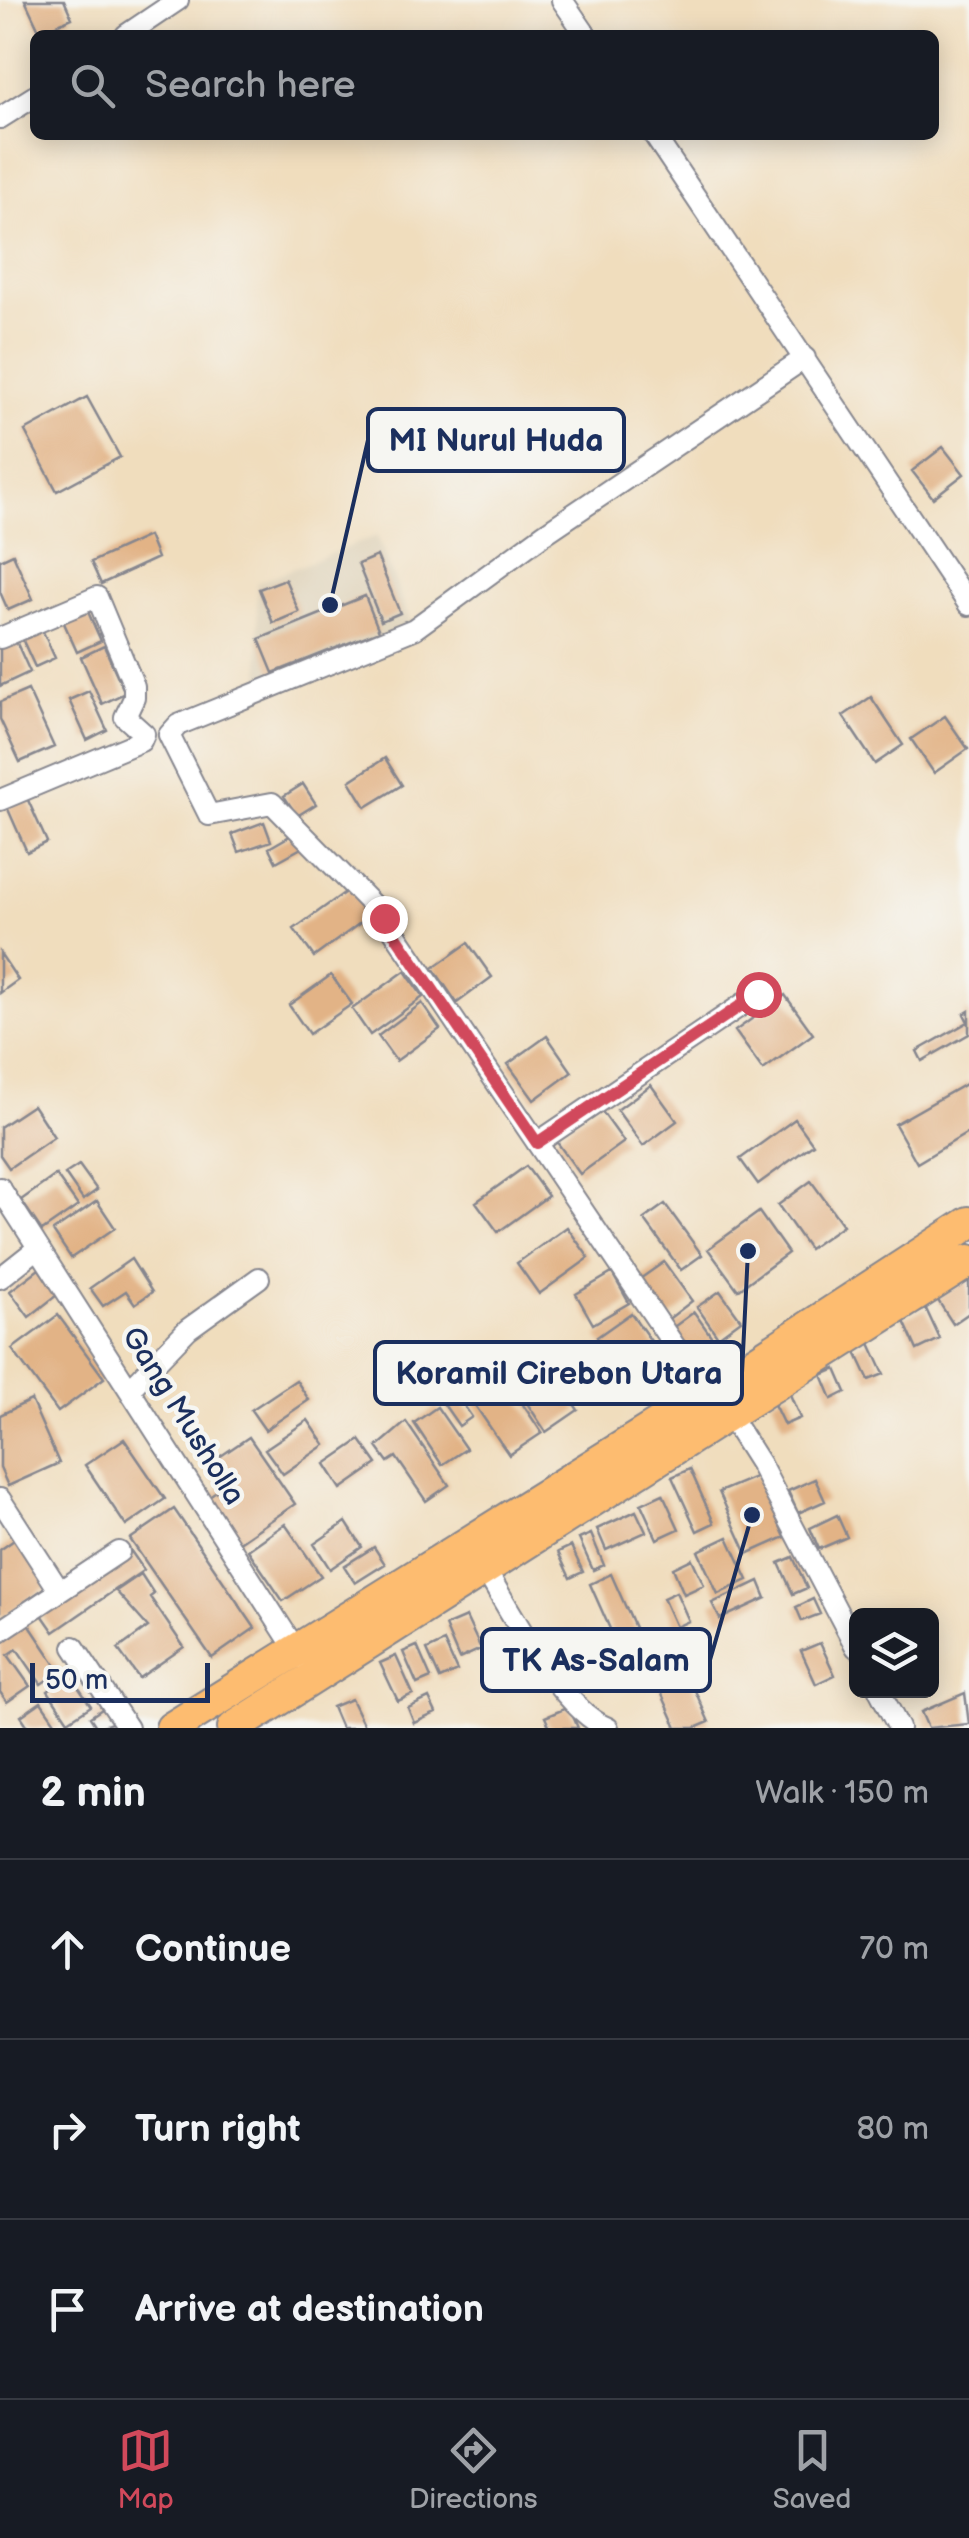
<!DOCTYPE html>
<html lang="en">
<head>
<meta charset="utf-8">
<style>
	:root { --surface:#171b24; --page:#20242c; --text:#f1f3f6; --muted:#9ea1a6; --line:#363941; --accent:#d1495b }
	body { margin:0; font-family:"Balsamiq Sans",sans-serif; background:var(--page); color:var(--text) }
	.controls { position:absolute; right:30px; bottom:30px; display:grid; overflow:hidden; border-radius:15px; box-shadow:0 5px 25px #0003 }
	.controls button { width:90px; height:90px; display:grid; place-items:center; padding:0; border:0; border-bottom:2px solid var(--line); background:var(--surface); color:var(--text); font:50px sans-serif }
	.scale { position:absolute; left:30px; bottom:25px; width:180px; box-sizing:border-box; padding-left:10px; border:5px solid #1b2f5e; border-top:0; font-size:28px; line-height:35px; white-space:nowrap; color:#1b2f5e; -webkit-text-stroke:8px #f6f6f2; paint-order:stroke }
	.stop { position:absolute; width:30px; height:30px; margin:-22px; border:8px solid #d1495b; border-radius:50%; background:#fff }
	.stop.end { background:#d1495b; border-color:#fff; box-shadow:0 2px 10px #0008 }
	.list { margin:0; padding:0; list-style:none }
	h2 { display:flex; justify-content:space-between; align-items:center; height:130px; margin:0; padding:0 40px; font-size:42px }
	h2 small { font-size:32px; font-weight:400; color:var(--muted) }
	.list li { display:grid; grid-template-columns:65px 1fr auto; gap:30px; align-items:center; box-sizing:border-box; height:180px; padding:0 40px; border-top:2px solid var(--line) }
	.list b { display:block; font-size:38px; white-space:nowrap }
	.list em { font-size:32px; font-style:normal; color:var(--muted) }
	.icon { flex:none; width:55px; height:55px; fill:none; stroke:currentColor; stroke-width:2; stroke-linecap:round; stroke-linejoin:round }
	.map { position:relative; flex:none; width:969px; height:1728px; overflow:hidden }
	.search { position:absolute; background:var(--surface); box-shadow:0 5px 25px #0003; left:30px; right:30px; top:30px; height:110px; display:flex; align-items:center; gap:25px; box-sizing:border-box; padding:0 35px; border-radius:15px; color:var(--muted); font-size:38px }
	.sheet { height:670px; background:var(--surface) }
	nav { display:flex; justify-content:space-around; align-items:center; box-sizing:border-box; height:140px; border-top:2px solid var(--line); background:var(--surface); font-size:28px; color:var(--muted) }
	nav a { display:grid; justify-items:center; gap:5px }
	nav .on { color:var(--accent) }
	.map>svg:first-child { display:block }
	.built { fill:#ddcfb4 }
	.building { fill:#e2b386 }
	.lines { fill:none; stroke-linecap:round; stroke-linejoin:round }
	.minor-casing { stroke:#86868e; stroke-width:24 }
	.trunk-casing { stroke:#86868e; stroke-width:36 }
	.minor { stroke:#fff; stroke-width:20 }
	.trunk { stroke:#fdbc70; stroke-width:32 }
	.route { stroke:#d1495b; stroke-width:12 }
	.labels { text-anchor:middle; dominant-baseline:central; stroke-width:9; stroke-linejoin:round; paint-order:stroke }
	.street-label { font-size:30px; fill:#1b2f5e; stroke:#f6f6f2 }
	.leader { fill:none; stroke:#1b2f5e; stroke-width:4 }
	.callout-dot { fill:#1b2f5e; stroke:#f6f6f2; stroke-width:4 }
	.callout { fill:#f6f6f2; stroke:#1b2f5e; stroke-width:4 }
	.callout-label { font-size:32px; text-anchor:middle; font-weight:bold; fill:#1b2f5e }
</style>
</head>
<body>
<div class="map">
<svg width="969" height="1728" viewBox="0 0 969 1728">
	<rect width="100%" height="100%" fill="#f6f6f2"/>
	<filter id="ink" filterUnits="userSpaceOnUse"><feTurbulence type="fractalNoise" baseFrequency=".01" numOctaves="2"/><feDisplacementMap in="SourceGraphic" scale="20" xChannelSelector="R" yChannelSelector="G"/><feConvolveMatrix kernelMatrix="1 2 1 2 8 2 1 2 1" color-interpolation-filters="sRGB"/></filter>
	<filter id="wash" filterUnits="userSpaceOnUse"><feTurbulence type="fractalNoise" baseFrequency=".0048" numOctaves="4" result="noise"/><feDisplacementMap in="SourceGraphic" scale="40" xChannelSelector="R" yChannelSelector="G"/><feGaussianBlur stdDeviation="2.25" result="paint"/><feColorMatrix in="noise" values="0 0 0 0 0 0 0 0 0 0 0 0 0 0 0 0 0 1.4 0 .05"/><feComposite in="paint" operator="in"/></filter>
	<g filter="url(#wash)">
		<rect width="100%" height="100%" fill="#f0ddbd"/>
		<path class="built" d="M377,536L412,626L261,685L256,583Z"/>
		<g id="blocks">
			<path class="building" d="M25,0H64L72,18L40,32Z
				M87,397L120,457L57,491L25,431Z
				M943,447L964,474L933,498L912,471Z
				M148,536L157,558L101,584L91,562Z
				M13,554L33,599L8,610L0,592V560Z
				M377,556L400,613L381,621L358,564Z
				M285,579L299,612L273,623L259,589Z
				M365,596L379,631L273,673L259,639Z
				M84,603L101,641L77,652L60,614Z
				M39,623L55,658L35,667L19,632Z
				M15,639L30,672L0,686V645Z
				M104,646L125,693L102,704L81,657Z
				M28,690L54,747L20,762L0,719V702Z
				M89,691L107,730L87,740L69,700Z
				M871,697L903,745L875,764L843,716Z
				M945,716L968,749L934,773L911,739Z
				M385,758L402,785L366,807L350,781Z
				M303,784L316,804L297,816L284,796Z
				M27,798L47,842L27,852L7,807Z
				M264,822L271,841L239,852L232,834Z
				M295,833L303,847L276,862L269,848Z
				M351,888L371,915L314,957L294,929Z
				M468,943L492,977L457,1003L433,968Z
				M0,953L18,980L0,993Z
				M405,971L423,997L370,1035L352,1009Z
				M331,975L352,1004L309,1034L289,1005Z
				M785,995L813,1034L763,1070L735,1031Z
				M422,1003L440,1029L396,1061L378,1036Z
				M969,1011V1034L922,1061L917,1051L968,1022L964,1014Z
				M547,1036L572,1072L534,1100L508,1064Z
				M969,1082V1132L917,1163L895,1124Z
				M651,1085L677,1121L643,1146L617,1110Z
				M33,1105L54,1137L9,1168L0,1155V1127Z
				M598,1106L624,1142L580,1174L554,1138Z
				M795,1119L813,1144L758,1184L740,1159Z
				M79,1165L97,1190L83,1200L65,1174Z
				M526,1166L548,1196L498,1232L476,1202Z
				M56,1175L78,1206L42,1231L21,1200Z
				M811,1181L843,1225L809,1249L778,1205Z
				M97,1201L115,1228L71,1258L53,1231Z
				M665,1204L702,1255L681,1270L644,1219Z
				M759,1212L788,1253L738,1290L708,1249Z
				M567,1227L589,1258L539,1294L517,1263Z
				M131,1259L152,1292L135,1304L126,1291L103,1306L90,1288Z
				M664,1262L692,1301L666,1321L637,1281Z
				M39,1269L57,1295L29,1317L10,1291Z
				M612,1273L629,1303L593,1324L576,1294Z
				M969,1279V1313L953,1324L937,1299Z
				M720,1291L741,1320L718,1337L697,1307Z
				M926,1309L940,1339L917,1350L903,1319Z
				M694,1312L716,1343L693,1360L671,1329Z
				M631,1313L658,1351L625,1375L597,1337Z
				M58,1315L104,1378L58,1412L12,1349Z
				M869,1341L884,1374L869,1380L854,1348Z
				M499,1369L542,1433L509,1455L466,1392Z
				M550,1369L578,1410L546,1432L519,1391Z
				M836,1369L846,1392L832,1399L822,1375Z
				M296,1380L309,1400L265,1430L251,1410Z
				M789,1392L800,1418L784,1425L772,1400Z
				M456,1394L472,1417L459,1426L443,1403Z
				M31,1400L59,1463L8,1486L0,1468V1415Z
				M437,1407L466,1449L442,1465L414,1423Z
				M308,1420L325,1445L283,1474L265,1449Z
				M406,1422L449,1485L426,1501L396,1457L388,1462L377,1447Z
				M249,1437L295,1504L235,1545L203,1500L221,1488L206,1466Z
				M124,1439L165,1499L126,1526L85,1465Z
				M360,1440L377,1464L341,1489L325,1464Z
				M690,1469L714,1523L697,1531L672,1477Z
				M757,1476L785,1537L747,1554L719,1492Z
				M815,1479L825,1501L798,1513L788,1491Z
				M663,1494L679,1529L657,1539L641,1504Z
				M174,1509L255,1628L212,1658L130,1539Z
				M636,1511L646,1532L606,1550L597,1529Z
				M837,1515L847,1537L819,1549L810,1528Z
				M346,1522L362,1547L330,1569L314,1544Z
				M285,1524L321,1576L283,1601L248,1550Z
				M591,1534L604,1565L593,1570L579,1539Z
				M728,1537L748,1580L718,1594L698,1551Z
				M17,1538L49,1585L0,1619V1550Z
				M571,1546L583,1572L570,1578L558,1552Z
				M128,1547L144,1570L54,1632L38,1609Z
				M374,1547L385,1564L355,1583L344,1566Z
				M793,1557L807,1588L793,1594L779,1563Z
				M692,1559L704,1585L684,1594L673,1568Z
				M141,1574L154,1594L150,1597L184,1647L139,1678L118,1649L148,1627L116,1591Z
				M611,1574L640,1639L619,1649L590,1584Z
				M759,1581L766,1598L720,1619L712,1603Z
				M676,1592L689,1621L676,1627L663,1598Z
				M813,1599L820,1614L802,1621L796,1607Z
				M466,1617L481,1649L459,1659L445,1626Z
				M26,1620L60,1671L41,1684L17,1649L8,1655L30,1686L7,1702L0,1692V1638Z
				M444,1642L457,1671L440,1679L427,1650Z
				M820,1643L835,1675L816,1684L801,1651Z
				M417,1646L431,1678L417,1684L403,1652Z
				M396,1656L413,1694L398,1701L380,1663Z
				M682,1661L709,1722L695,1728H677L653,1674Z
				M70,1675L91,1706L68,1721L48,1691Z
				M965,1693L969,1724L928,1728L921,1712Z
				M429,1698L436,1713L414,1723L408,1708Z
				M351,1699L365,1728H341L332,1707Z
				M41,1702L59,1728H29L21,1716Z
				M108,1705L118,1721L97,1728L90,1717Z
				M569,1707L578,1728H550L545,1717Z"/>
		</g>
	</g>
	<g filter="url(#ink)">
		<use href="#blocks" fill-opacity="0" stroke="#86868e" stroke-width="2.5"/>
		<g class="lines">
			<g class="minor-casing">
				<path id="minor" d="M562,0L586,35
					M126,35L178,0
					M0,118L35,96
					M654,135L969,605
					M0,638L97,597L134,686V698L125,717L144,734L141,741L0,800
					M537,1143L758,994
					M0,1188L301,1658
					M0,1278L38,1248
					M130,1389L188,1329L259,1278
					M707,1394L385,918L272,803L209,815L169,735L178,725L414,629L544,534L805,358
					M727,1412L760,1464L856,1647
					M0,1499L59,1590
					M484,1568C511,1611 560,1709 608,1728
					M0,1631L119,1552
					M74,1647L128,1728
					M879,1690L899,1728"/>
			</g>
			<g class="trunk-casing">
				<path id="trunk" d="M172,1728L677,1413L969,1223
					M234,1728L969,1261"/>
			</g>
			<use href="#minor" class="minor"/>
			<use href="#trunk" class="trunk"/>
		</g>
	</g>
	<g class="lines" filter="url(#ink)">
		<path class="route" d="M384,918L537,1143L758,994"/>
	</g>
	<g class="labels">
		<g class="street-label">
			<text transform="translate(183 1416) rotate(58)">Gang Musholla</text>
		</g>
	</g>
	<path class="leader" d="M330 605L368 440M748 1251L742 1373M752 1515L710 1660"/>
	<g class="callout-dot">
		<circle cx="330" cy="605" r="10"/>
		<circle cx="748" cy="1251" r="10"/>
		<circle cx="752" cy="1515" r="10"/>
	</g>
	<g class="callout">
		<rect x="368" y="409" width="256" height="62" rx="10"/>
		<rect x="375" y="1342" width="367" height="62" rx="10"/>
		<rect x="482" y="1629" width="228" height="62" rx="10"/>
	</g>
	<g class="callout-label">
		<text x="496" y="451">MI Nurul Huda</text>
		<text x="559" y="1384">Koramil Cirebon Utara</text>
		<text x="596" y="1671">TK As-Salam</text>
	</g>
</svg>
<div class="controls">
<button><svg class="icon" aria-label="layers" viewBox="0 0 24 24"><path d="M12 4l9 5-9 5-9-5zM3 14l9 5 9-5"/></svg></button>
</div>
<div class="scale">50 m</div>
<div class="stop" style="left:758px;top:994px"></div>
<div class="stop end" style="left:384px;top:918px"></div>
<div class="search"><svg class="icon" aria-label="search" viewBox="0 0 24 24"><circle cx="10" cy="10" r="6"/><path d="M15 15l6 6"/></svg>Search here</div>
</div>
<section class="sheet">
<h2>2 min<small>Walk · 150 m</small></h2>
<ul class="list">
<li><svg class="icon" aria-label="ahead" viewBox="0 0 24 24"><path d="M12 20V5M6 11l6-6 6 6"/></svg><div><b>Continue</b></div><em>70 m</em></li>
<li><svg class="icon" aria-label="right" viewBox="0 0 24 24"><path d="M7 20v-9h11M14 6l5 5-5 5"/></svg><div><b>Turn right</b></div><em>80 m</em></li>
<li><svg class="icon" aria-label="arrive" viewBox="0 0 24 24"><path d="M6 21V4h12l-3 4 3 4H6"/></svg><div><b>Arrive at destination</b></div></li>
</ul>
</section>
<nav>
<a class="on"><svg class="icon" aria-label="map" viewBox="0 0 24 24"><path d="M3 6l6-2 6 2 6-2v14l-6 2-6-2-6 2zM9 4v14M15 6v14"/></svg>Map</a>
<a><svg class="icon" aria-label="directions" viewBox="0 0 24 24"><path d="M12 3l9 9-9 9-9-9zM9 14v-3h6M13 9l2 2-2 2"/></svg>Directions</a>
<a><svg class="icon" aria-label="saved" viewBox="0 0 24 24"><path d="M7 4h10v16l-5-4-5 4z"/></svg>Saved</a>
</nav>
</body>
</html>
